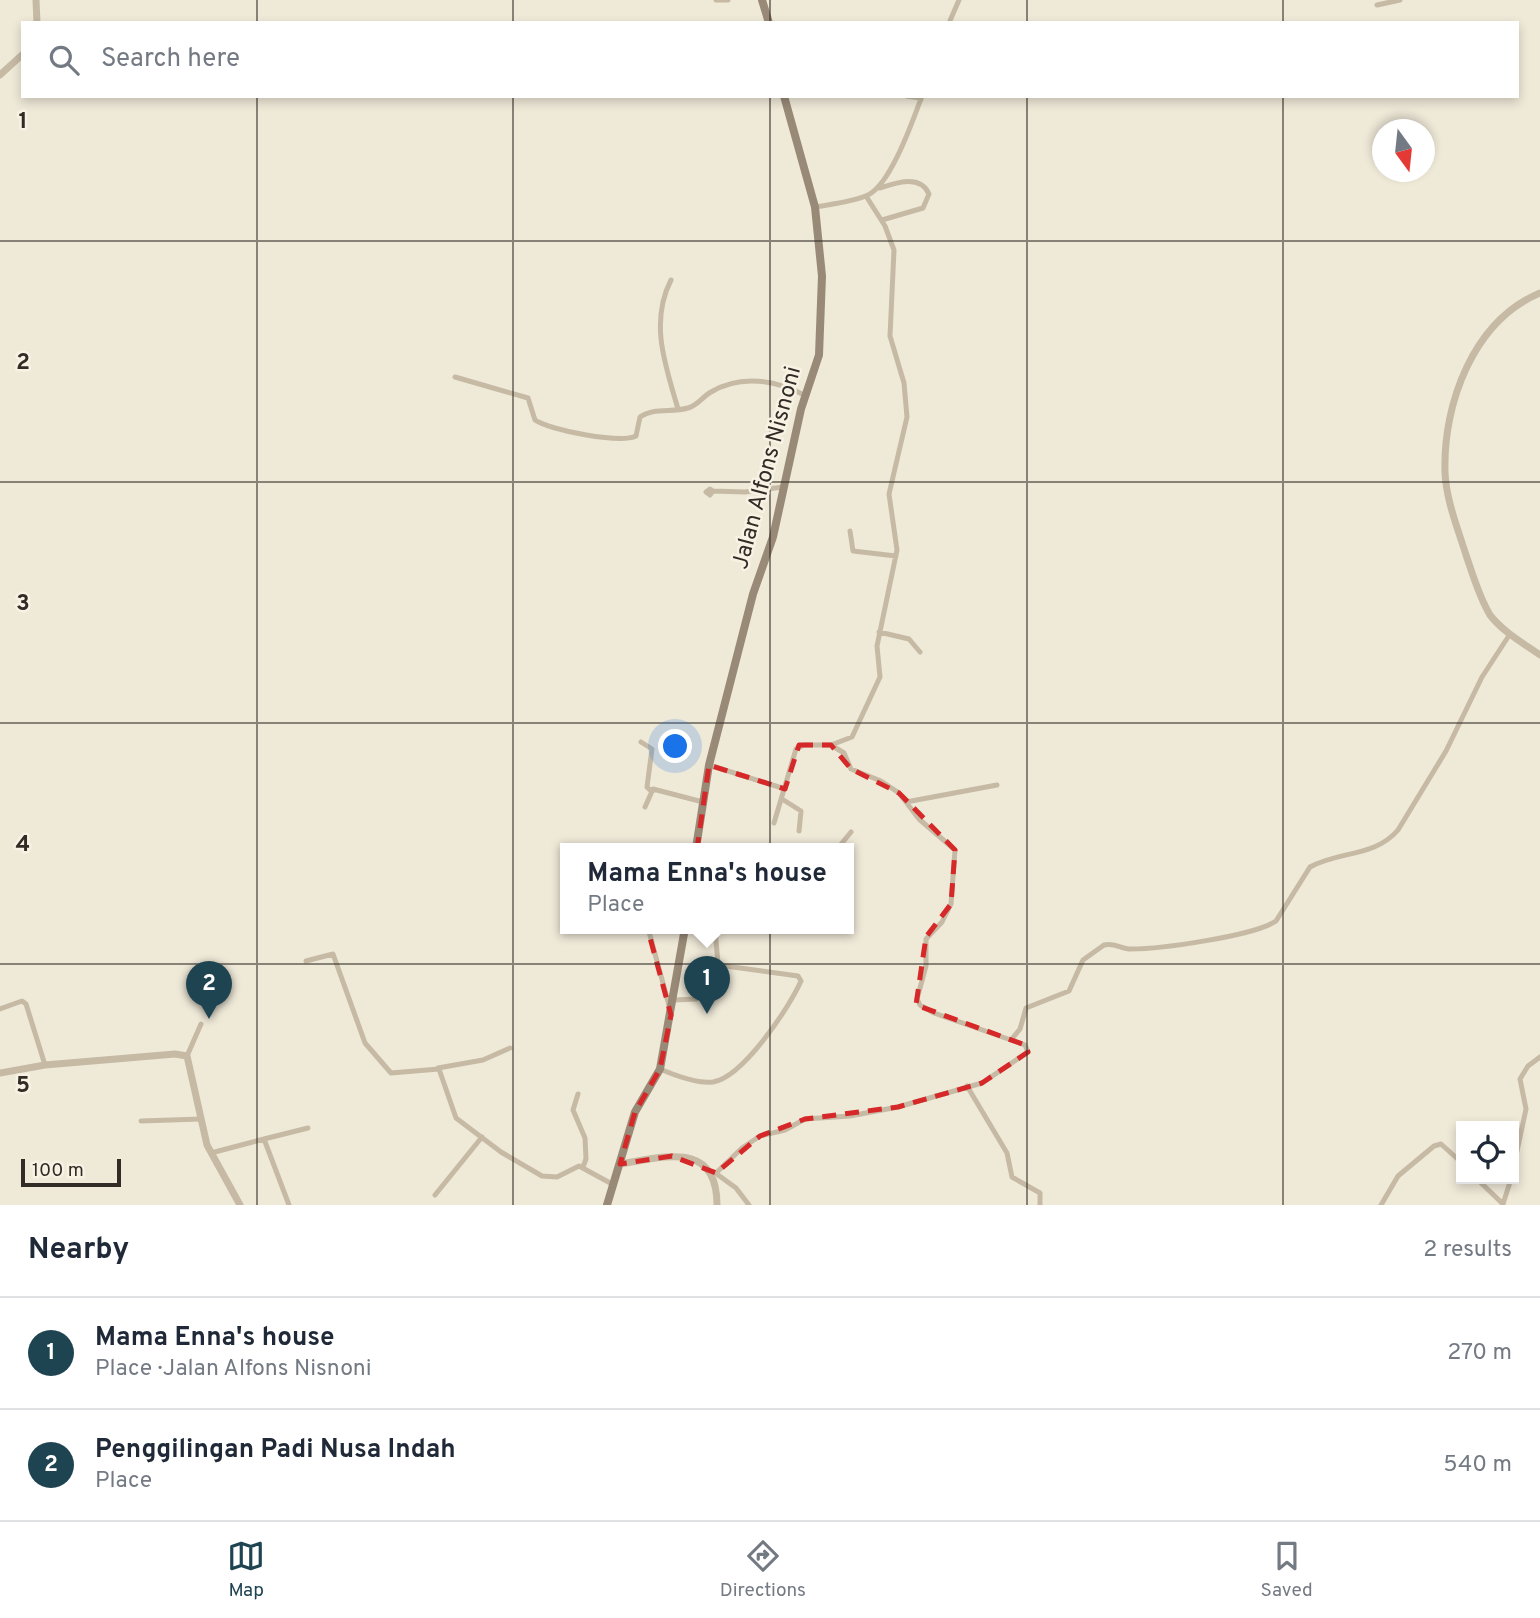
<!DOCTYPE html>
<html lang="en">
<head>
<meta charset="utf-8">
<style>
	:root { --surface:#fff; --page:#f6f6f7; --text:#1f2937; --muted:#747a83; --line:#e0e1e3; --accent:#1f4451 }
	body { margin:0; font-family:Overpass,sans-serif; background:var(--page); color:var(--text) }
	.controls { position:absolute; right:21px; bottom:21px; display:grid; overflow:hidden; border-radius:0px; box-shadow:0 4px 10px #0003 }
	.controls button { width:63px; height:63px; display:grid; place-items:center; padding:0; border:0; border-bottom:2px solid var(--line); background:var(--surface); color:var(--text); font:35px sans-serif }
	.compass { position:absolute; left:1372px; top:119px; width:63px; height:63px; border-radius:50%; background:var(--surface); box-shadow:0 4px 10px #0003; rotate:165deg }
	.scale { position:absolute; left:21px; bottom:18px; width:100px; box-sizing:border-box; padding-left:7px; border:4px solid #322c26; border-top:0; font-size:19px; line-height:24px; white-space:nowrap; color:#322c26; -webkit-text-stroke:5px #f7f2e4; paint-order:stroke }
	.you { position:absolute; left:676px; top:747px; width:24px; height:24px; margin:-18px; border:5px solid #fff; border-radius:50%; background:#1a73e8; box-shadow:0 0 0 10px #1a73e833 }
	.badge { display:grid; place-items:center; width:46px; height:46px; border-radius:50%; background:var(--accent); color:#fff; font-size:23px; font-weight:700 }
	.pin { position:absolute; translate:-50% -58px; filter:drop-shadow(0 2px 4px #0008) }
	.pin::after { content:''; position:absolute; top:37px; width:24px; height:21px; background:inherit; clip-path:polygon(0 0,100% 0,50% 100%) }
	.popup { position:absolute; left:560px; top:843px; width:294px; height:91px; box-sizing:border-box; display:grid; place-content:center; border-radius:0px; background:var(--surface); filter:drop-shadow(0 2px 5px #0005); font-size:23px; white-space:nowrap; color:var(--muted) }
	.popup b { font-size:26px; color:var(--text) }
	.popup::after { content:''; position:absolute; left:50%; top:100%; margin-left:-14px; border:14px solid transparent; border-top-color:var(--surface) }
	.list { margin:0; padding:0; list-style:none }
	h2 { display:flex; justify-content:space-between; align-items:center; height:91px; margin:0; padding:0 28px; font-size:30px }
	h2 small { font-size:23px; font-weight:400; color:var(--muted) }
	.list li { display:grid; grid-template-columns:46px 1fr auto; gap:21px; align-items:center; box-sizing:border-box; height:112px; padding:0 28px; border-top:2px solid var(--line) }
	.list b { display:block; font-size:26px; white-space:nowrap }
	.list p { margin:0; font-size:23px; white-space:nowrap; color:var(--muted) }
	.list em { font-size:23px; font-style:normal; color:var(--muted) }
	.icon { flex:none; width:38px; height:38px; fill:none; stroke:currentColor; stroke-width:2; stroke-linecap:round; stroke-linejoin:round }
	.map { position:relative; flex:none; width:1540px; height:1205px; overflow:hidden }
	.search { position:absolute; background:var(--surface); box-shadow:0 4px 10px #0003; left:21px; right:21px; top:21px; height:77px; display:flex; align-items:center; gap:18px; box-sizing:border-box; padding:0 24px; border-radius:0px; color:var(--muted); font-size:26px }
	.sheet { height:315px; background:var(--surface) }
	nav { display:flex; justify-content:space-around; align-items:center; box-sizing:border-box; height:98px; border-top:2px solid var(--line); background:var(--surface); font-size:19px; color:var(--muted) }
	nav a { display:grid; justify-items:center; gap:4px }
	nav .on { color:var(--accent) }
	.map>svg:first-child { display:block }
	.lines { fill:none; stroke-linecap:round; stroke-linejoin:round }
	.minor { stroke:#c6baa5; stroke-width:5 }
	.tertiary { stroke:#c6baa5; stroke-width:7 }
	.secondary { stroke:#998a77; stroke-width:8 }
	.marked { fill:none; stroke:#d62828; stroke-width:5; stroke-dasharray:14 9; stroke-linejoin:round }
	.grid { fill:none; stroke:#322c26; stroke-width:2; stroke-opacity:0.55 }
	.labels { text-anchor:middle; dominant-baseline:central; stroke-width:5; stroke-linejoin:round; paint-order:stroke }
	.street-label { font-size:23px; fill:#322c26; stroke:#f7f2e4 }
	.grid-label { font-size:23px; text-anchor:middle; font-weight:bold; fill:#322c26; stroke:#f7f2e4; stroke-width:5; stroke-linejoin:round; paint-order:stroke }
</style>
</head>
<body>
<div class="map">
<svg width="1540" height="1205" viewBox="0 0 1540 1205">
	<rect width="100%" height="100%" fill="#efe9d8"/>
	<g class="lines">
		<path class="minor" d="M716,0H728
			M1377,5L1400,0
			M949,23L959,0
			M906,96L921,98
			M880,188C896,183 920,174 929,194L923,208L882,220
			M815,207C831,204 853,202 868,195C891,184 913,120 922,96
			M671,280C649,323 666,367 678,409
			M455,377L528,398L535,420C550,430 620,444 636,436L640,417C654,407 672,413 688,408C698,405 702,397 711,392C741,374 776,380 806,396
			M710,489L713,491L710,495L706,492Z
			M713,491L745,492L783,487
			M850,531L853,551L896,556
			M879,632L909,639L920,652
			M641,742L652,749L647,787L650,790
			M831,745L844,753L851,769L881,781L899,793L919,819L955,850L951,904L942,922L926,939V966L917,999L920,1005L934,1013L1011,1040L1020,1029L1026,1008L1069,991L1083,960L1104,945C1114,942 1121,949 1131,949C1160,949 1254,936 1276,921L1310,867C1339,851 1375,857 1398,830L1446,751L1482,677L1510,634
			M709,765L785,789
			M782,799L801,811L799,831
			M906,802L997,785
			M645,807L653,789L703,802
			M774,823L796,749L804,745H831L852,737L880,677L877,646L897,550L889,494L907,417L904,383L890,336L894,250L885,226L866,196
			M838,848L851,832
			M648,928L670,1009
			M306,961L333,954L365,1043L391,1073L439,1069L456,1118L501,1152L542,1176L557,1177L579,1166L612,1184
			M674,1000L696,999L714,989L719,976L715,928
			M0,1009L22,1001L26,1004L45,1065
			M187,1056L201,1024
			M438,1068L483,1060L510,1048
			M660,1069C674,1075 697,1084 713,1082C743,1077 789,1008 801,981L798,976L718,965
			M967,1086L1007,1153L1012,1177L1040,1193V1205
			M578,1094L573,1110L585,1138L586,1159L583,1167
			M141,1121L201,1119
			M264,1139L308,1128
			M211,1153L264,1139L289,1205
			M1514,1165L1526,1109L1520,1079L1528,1066L1540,1057
			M714,1172L736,1188L749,1205
			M716,1173L742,1148L760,1136L785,1130L805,1119L850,1116L898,1107L982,1083L1028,1052L1025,1045L1011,1040
			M1477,1179L1503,1204L1511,1179
			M435,1195L482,1137
			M1381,1205L1398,1176L1434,1146L1441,1144L1461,1162"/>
		<path class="tertiary" d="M36,0L37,23
			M0,75L23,54
			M1540,293C1473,321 1443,404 1445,472C1446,500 1458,529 1466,555C1473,575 1479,597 1490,615C1503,632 1523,643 1540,655
			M0,1073L45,1065L175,1054L187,1056L207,1145L240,1205
			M620,1164C665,1157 717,1140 717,1205"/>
		<path class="secondary" d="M762,0L769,23
			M696,848L709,765L753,594L773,537L801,409L819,355L822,276L815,207L784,96
			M607,1205L635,1112L660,1069L685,928"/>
	</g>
	<path class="marked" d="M799,745H831L851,769L899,793L955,850L951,904L926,937L916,1005L1025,1045L1028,1052L982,1083L898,1107L805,1119L760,1136L716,1173L672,1156L620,1164L635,1112L660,1069L671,1015L646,923L653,902L690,898L709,765L785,789Z"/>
	<path class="grid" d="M257,0V23M513,0V23M770,0V23M1027,0V23M1283,0V23M257,96V1205M513,96V1205M770,96V1205M1027,96V1205M1283,96V1205M0,241H1540M0,482H1540M0,723H1540M0,964H1540"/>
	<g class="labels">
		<g class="street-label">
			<text transform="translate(768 468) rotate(-75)">Jalan Alfons Nisnoni</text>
		</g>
	</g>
	<g class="grid-label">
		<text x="23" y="128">1</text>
		<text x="23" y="369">2</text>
		<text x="23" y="610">3</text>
		<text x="23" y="851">4</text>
		<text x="23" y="1092">5</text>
	</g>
</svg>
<div class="controls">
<button><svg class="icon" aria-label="locate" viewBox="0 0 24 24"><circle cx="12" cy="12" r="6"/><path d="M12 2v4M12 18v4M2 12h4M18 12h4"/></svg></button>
</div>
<svg class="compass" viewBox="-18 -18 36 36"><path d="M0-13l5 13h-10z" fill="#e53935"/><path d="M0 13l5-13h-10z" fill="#747a83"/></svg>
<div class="scale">100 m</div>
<div class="you"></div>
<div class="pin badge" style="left:707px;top:1014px">1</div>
<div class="popup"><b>Mama Enna's house</b>Place</div>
<div class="pin badge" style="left:209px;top:1019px">2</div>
<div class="search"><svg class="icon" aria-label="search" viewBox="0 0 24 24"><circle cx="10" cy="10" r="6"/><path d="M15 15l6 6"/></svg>Search here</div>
</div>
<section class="sheet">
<h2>Nearby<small>2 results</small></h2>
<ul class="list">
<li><span class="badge">1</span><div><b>Mama Enna's house</b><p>Place · Jalan Alfons Nisnoni</p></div><em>270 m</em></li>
<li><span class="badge">2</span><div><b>Penggilingan Padi Nusa Indah</b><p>Place</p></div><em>540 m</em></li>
</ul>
</section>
<nav>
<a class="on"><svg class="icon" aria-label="map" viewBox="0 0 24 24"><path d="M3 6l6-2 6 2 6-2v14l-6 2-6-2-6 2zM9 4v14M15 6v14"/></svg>Map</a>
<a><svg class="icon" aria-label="directions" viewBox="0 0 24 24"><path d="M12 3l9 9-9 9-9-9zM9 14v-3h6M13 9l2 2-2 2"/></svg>Directions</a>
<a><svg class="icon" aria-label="saved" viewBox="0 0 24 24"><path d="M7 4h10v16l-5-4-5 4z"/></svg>Saved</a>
</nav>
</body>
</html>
